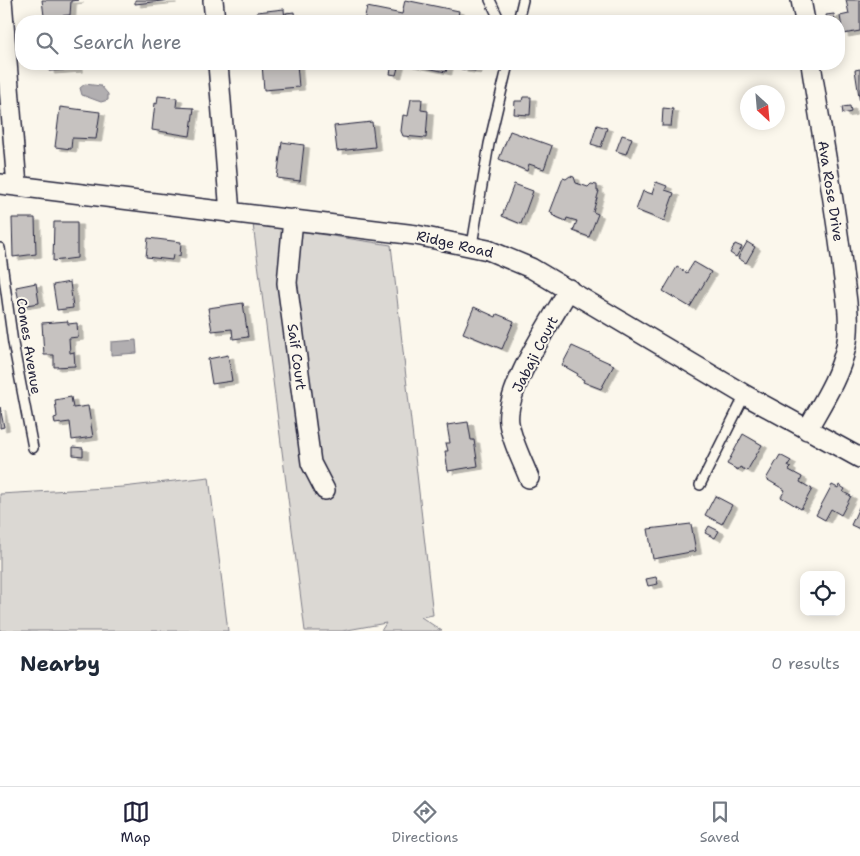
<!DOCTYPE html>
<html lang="en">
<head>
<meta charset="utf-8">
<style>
	:root { --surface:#fff; --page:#f6f6f7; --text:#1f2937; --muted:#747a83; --line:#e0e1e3; --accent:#22223b }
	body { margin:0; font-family:"Shantell Sans",sans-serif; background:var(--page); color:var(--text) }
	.controls { position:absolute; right:15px; bottom:15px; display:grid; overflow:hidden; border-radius:10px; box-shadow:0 2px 12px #0003 }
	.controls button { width:45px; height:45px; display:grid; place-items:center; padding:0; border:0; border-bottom:1px solid var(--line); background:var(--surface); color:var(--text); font:25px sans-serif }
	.compass { position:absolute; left:740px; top:85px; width:45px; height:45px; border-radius:50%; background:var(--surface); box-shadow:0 2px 12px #0003; rotate:154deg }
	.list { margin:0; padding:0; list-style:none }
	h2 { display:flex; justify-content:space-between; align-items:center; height:65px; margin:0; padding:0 20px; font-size:21px }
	h2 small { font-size:16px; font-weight:400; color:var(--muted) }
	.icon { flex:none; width:28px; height:28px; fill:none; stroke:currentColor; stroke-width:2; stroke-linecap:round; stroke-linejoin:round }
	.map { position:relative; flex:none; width:860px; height:631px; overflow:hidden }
	.search { position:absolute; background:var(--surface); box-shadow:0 2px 12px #0003; left:15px; right:15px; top:15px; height:55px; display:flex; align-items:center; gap:12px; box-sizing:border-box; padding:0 18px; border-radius:20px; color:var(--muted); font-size:19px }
	.sheet { height:155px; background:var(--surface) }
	nav { display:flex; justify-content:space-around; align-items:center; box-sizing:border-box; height:70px; border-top:1px solid var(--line); background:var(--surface); font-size:14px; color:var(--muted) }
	nav a { display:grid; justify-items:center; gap:2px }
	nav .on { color:var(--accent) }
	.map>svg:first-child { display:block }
	.green { fill:#dbd8d3; stroke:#7e7d87 }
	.water { fill:#b1aeb0; stroke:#787681 }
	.building { fill:#c6c2c0; stroke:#22223b; filter:url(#shadow) }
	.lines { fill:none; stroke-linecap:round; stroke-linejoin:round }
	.lane-casing { stroke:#22223b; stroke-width:12 }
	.street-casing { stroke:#22223b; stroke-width:22 }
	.lane { stroke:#fbf7ec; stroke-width:9 }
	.street { stroke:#fbf7ec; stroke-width:19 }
	.labels { text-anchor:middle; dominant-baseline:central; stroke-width:4; stroke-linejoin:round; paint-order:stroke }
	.street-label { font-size:14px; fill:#22223b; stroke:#fbf7ec }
</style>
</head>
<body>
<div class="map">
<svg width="860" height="631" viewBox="0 0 860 631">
	<defs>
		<filter id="shadow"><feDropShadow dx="5.5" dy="3" stdDeviation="0" flood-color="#0004"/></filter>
	</defs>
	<rect width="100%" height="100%" fill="#fbf7ec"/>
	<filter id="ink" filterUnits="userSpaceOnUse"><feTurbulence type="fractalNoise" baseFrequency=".02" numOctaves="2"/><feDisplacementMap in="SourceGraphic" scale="10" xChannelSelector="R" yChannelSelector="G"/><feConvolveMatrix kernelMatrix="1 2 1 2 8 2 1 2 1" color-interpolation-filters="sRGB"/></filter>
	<g filter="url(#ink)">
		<path class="green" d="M253,224L391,245L433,615L421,617L442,631H381L386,623L342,631H305Z
			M209,477L228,631H0V494L123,487Z"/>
		<path class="water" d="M85,84L101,86L108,94V100L101,102L82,95L80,88Z
			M136,340L137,353L111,355V342Z"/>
		<path class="building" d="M42,0H78L71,1L70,15L57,16V20L49,21L48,16H44Z
			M135,0H171L135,4Z
			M405,0L459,11L457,21H364L367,7L402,14Z
			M846,0H860V31L843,34L840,16L849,14Z
			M284,9L285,21H258L257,12Z
			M294,12L295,21H287L286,13Z
			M834,14L835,21H827L826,15Z
			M172,18V21H143Z
			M48,64H76L77,69L49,71Z
			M262,64H297L299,87L264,90Z
			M392,64H399L396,75L390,74Z
			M408,64H448L446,72Z
			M462,64H477L476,71L461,69Z
			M860,69V103L855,70Z
			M158,96L177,98L176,107L194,108L190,136L152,130L155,103L157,104Z
			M523,97H531L530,115L514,114L515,101H522Z
			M411,99H422L421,110L428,111L426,138L403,136L401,131L403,115L408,116Z
			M850,106L851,112L843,114L842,107Z
			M60,107L100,112L96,139L72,138L71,149L55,147Z
			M663,108L673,109L671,126H662Z
			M372,122L375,147L337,151L334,126Z
			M597,125L607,128L601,147L591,144Z
			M510,131L552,146L544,169L529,164L527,171L499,159Z
			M622,135L632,138L626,154L616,151Z
			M282,142L304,145L300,181L277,178Z
			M570,176L574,177L576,183L588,187L591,184L597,185V191H599L593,212L598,214L589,237L573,231L577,221L567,218L566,221L552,215L553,213L550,212L563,178L566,179Z
			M656,182L667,186L665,190L674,193L664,221L636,210L643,191L652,194Z
			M514,184L533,191L521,224L502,216Z
			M12,218H35L36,254L13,257Z
			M54,222H77V258L53,261Z
			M148,238L181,242L180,256L173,255L172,260L146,257Z
			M747,242L755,247L746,263L738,258Z
			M735,244L742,247L736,257L730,253Z
			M694,262L711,272L690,307L663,291L677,267L687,273Z
			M70,282L73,308L57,310L53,285Z
			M36,283L39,303L20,306L16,287Z
			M243,303L248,337L233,339L232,329L212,331L208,308Z
			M474,307L496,317L497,314L514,321L502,349L463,333Z
			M68,321V324L77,323L78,337L69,338L70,353L74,352L75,366L54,367V355H44L42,323Z
			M572,346L614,365L601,389L583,382L584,380L577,376L578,374L562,365Z
			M228,355L232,381L212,384L208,359Z
			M71,397L73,408L88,406L93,437L72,440L70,422L55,424L54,418L57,417L55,400Z
			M0,407L4,427L0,428Z
			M468,422L471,440H474L478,466L448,471L445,451H448L446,443H450L447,425Z
			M743,434L762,445L747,471L740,467L738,470L727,464Z
			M73,447L83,448V456L73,455Z
			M780,455L791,461L788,466L791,468L789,470L802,477L800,482L812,489L801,509L781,497L785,490L766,479Z
			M832,485L838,488L839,485L845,489L843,492L851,496L841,515L831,509L825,520L816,515Z
			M715,496L732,505L722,524L705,515Z
			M860,505V529L851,525Z
			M691,524L696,551L653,559L648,529Z
			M709,526L719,531L715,538L705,533Z
			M656,577L658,584L648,586L646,579Z"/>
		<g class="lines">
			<g class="lane-casing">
				<path id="lane" d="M490,0L500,21
					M518,21L523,0
					M472,245L489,144L508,64
					M0,248L13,343L33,448
					M700,485L745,395"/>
			</g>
			<g class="street-casing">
				<path id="street" d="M2,0L17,186
					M213,0L215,21
					M801,0L805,21
					M218,64L230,213
					M0,184L416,235L488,250L531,268L745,395L860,458
					M293,219L287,283L311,463L325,490
					M807,430C822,403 839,378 846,347C852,320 845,291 842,264C834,197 821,131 811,64
					M529,478C522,460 512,442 509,423C504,389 552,320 569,289"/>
			</g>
			<use href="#lane" class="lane"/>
			<use href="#street" class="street"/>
		</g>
	</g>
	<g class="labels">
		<g class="street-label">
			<text transform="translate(831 191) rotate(81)">Ava Rose Drive</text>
			<text transform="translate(455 244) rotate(13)">Ridge Road</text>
			<text transform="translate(29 346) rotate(81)">Comes Avenue</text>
			<text transform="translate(535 354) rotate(-63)">Jabaji Court</text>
			<text transform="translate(297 357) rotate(82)">Saif Court</text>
		</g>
	</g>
</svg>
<div class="controls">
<button><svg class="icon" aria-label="locate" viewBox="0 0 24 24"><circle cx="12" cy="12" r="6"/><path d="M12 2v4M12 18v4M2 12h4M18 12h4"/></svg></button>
</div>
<svg class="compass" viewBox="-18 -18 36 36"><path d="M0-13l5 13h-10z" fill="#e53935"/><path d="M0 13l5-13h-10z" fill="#747a83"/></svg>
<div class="search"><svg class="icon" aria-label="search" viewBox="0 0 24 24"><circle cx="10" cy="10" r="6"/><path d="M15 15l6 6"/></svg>Search here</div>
</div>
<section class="sheet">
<h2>Nearby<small>0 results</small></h2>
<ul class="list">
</ul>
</section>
<nav>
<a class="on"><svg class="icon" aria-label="map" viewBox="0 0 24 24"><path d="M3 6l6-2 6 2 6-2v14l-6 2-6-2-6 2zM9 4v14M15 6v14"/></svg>Map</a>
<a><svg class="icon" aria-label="directions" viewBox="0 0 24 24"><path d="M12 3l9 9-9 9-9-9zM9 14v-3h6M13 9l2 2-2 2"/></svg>Directions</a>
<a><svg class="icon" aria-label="saved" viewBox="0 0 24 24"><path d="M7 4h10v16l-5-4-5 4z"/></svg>Saved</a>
</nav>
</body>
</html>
